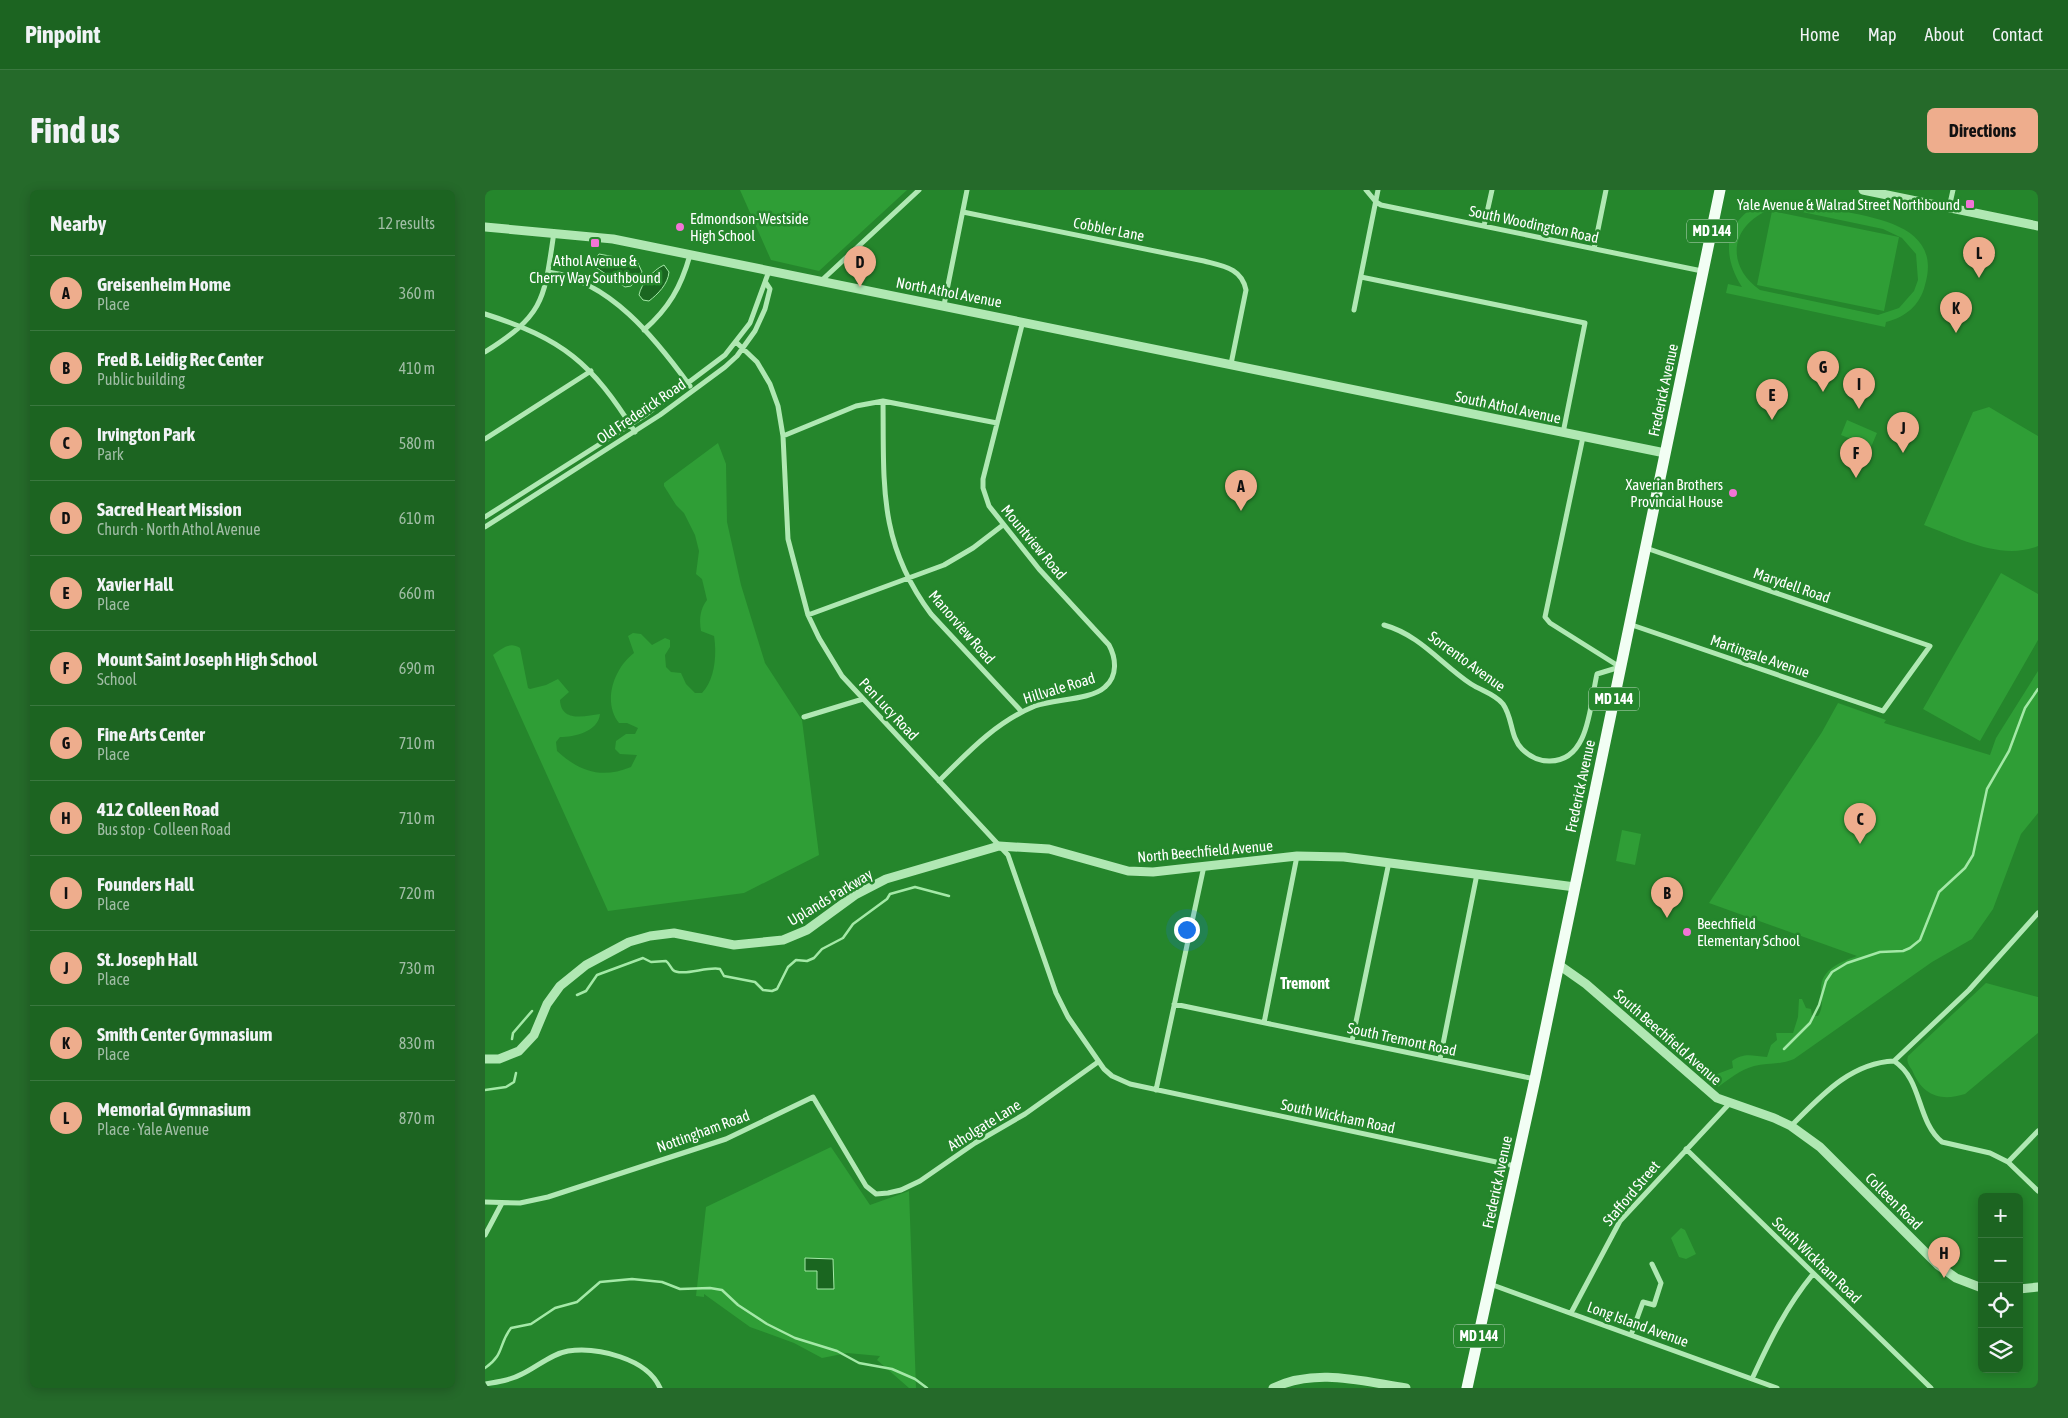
<!DOCTYPE html>
<html lang="en">
<head>
<meta charset="utf-8">
<style>
	:root { --surface:#1c6421; --page:#256a2a; --text:#f1f3f6; --muted:#a0bda5; --line:#3a783f; --accent:#eead8d }
	body { margin:0; font-family:"Asap Condensed",sans-serif; background:var(--page); color:var(--text) }
	.controls { position:absolute; right:15px; bottom:15px; display:grid; overflow:hidden; border-radius:8px; box-shadow:0 2px 12px #0003 }
	.controls button { width:45px; height:45px; display:grid; place-items:center; padding:0; border:0; border-bottom:1px solid var(--line); background:var(--surface); color:var(--text); font:25px sans-serif }
	.you { position:absolute; left:701px; top:739px; width:18px; height:18px; margin:-12px; border:4px solid #fff; border-radius:50%; background:#1a73e8; box-shadow:0 0 0 8px #1a73e833 }
	.badge { display:grid; place-items:center; width:32px; height:32px; border-radius:50%; background:var(--accent); color:#111; font-size:16px; font-weight:700 }
	.pin { position:absolute; translate:-50% -41px; filter:drop-shadow(0 1px 2px #0008) }
	.pin::after { content:''; position:absolute; top:26px; width:18px; height:15px; background:inherit; clip-path:polygon(0 0,100% 0,50% 100%) }
	.list { margin:0; padding:0; list-style:none }
	h2 { display:flex; justify-content:space-between; align-items:center; height:65px; margin:0; padding:0 20px; font-size:21px }
	h2 small { font-size:16px; font-weight:400; color:var(--muted) }
	.list li { display:grid; grid-template-columns:32px 1fr auto; gap:15px; align-items:center; box-sizing:border-box; height:75px; padding:0 20px; border-top:1px solid var(--line) }
	.list b { display:block; font-size:19px; white-space:nowrap }
	.list p { margin:0; font-size:16px; white-space:nowrap; color:var(--muted) }
	.list em { font-size:16px; font-style:normal; color:var(--muted) }
	.icon { flex:none; width:28px; height:28px; fill:none; stroke:currentColor; stroke-width:2; stroke-linecap:round; stroke-linejoin:round }
	.map { position:relative; flex:none; width:1553px; height:1198px; overflow:hidden; border-radius:8px }
	header { display:flex; align-items:center; gap:30px; box-sizing:border-box; height:70px; padding:0 25px; background:var(--surface); border-bottom:1px solid var(--line) }
	header strong { font-size:24px }
	nav { display:flex; gap:28px; margin-inline-start:auto; font-size:18px }
	.intro { display:flex; align-items:center; justify-content:space-between; box-sizing:border-box; height:120px; padding:0 30px }
	h1 { margin:0; font-size:35px }
	.button { padding:12px 22px; border-radius:8px; background:var(--accent); color:#111; font-size:18px; font-weight:700 }
	main { display:flex; gap:30px; padding:0 30px }
	aside { flex:1; background:var(--surface); border-radius:8px; box-shadow:0 2px 12px #0003 }
	.map>svg:first-child { display:block }
	.green { fill:#2f9e36; fill-rule:evenodd }
	.water { fill:#1a6620; stroke:#a4e9a7 }
	.lines { fill:none; stroke-linecap:round; stroke-linejoin:round }
	.stream { stroke:#a4e9a7; stroke-width:2.5 }
	.minor { stroke:#b0e8b3; stroke-width:5 }
	.tertiary { stroke:#b0e8b3; stroke-width:9 }
	.primary { stroke:#f2fef4; stroke-width:11 }
	.poi-dot { fill:#f274d6; stroke:#25862c; stroke-width:2 }
	.labels { text-anchor:middle; dominant-baseline:central; stroke-width:5; stroke-linejoin:round; paint-order:stroke }
	.shield { fill:#25862c; stroke:#bedbc0; stroke-width:1 }
	.shield-label { font-size:14px; font-weight:bold; fill:#fff }
	.poi-label { font-size:15px; fill:#fff; stroke:#25862c; text-anchor:end }
	.street-label { font-size:15px; fill:#fff; stroke:#25862c }
	.neighbourhood-label { font-size:16px; font-weight:bold; fill:#fff; stroke:#25862c }
</style>
</head>
<body>
<header>
<strong>Pinpoint</strong>
<nav><a>Home</a><a>Map</a><a>About</a><a>Contact</a></nav>
</header>
<div class="intro"><h1>Find us</h1><a class="button">Directions</a></div>
<main>
<aside>
<h2>Nearby<small>12 results</small></h2>
<ul class="list">
<li><span class="badge">A</span><div><b>Greisenheim Home</b><p>Place</p></div><em>360 m</em></li>
<li><span class="badge">B</span><div><b>Fred B. Leidig Rec Center</b><p>Public building</p></div><em>410 m</em></li>
<li><span class="badge">C</span><div><b>Irvington Park</b><p>Park</p></div><em>580 m</em></li>
<li><span class="badge">D</span><div><b>Sacred Heart Mission</b><p>Church · North Athol Avenue</p></div><em>610 m</em></li>
<li><span class="badge">E</span><div><b>Xavier Hall</b><p>Place</p></div><em>660 m</em></li>
<li><span class="badge">F</span><div><b>Mount Saint Joseph High School</b><p>School</p></div><em>690 m</em></li>
<li><span class="badge">G</span><div><b>Fine Arts Center</b><p>Place</p></div><em>710 m</em></li>
<li><span class="badge">H</span><div><b>412 Colleen Road</b><p>Bus stop · Colleen Road</p></div><em>710 m</em></li>
<li><span class="badge">I</span><div><b>Founders Hall</b><p>Place</p></div><em>720 m</em></li>
<li><span class="badge">J</span><div><b>St. Joseph Hall</b><p>Place</p></div><em>730 m</em></li>
<li><span class="badge">K</span><div><b>Smith Center Gymnasium</b><p>Place</p></div><em>830 m</em></li>
<li><span class="badge">L</span><div><b>Memorial Gymnasium</b><p>Place · Yale Avenue</p></div><em>870 m</em></li>
</ul>
</aside>
<div class="map">
<svg width="1553" height="1198" viewBox="0 0 1553 1198">
	<rect width="100%" height="100%" fill="#25862c"/>
	<path class="green" d="M255,0H422L334,81L286,70Z
		M1285,10C1310,11 1333,16 1357,21C1396,29 1457,38 1440,95C1435,115 1421,127 1401,132L1400,137L1241,103L1243,94L1257,97C1233,59 1242,25 1285,10ZM1287,19H1303L1398,39L1417,48L1431,64L1433,90L1429,101L1414,118L1393,125L1275,100C1239,75 1246,33 1287,19Z
		M1287,21L1414,47L1399,121L1272,95Z
		M1504,217L1553,246V356C1516,371 1474,348 1439,335L1488,222Z
		M1362,230L1392,243L1386,257L1356,245Z
		M233,253L241,274L242,332L256,395L280,473L317,530L334,665L259,703L123,721L8,465C16,459 25,451 35,458L43,498L45,499L61,495L73,489L84,502L75,510C76,533 101,526 115,524C113,542 89,547 75,547L71,552L72,561C95,582 117,589 146,577L152,565L135,564L130,559L131,551L141,544H150L153,538L142,533H134C117,512 129,478 149,463L143,446L148,443L156,444L167,455L180,448L185,450V457L180,465L181,477L186,482L196,483L201,494L210,503H217C230,490 232,464 229,446L216,441C214,430 215,419 222,410L217,389L211,384L214,361L210,345L199,323L191,315L179,296V293Z
		M1516,383L1553,404V450L1495,551L1438,519Z
		M1553,481V623L1536,644L1508,719L1487,749L1447,772L1309,869C1295,875 1282,873 1269,876C1255,880 1244,889 1233,897L1224,887L1248,878L1247,871C1259,862 1268,866 1282,867L1286,855L1292,850L1291,843H1308L1313,827L1314,809H1317L1321,818L1326,819L1327,826H1333C1339,817 1336,810 1336,799C1336,779 1356,772 1372,766L1224,713L1337,542L1353,513L1401,530L1399,533L1505,565L1511,548Z
		M1137,640L1156,644L1150,675L1131,671Z
		M1501,793L1553,807V843L1480,904C1455,912 1437,905 1427,880C1424,875 1421,872 1423,866Z
		M346,957L385,1015L424,1001L431,1198H424L392,1170L395,1166L362,1163L337,1168L309,1153L265,1137L219,1104V1107L211,1106L221,1017Z
		M1196,1038L1200,1040L1211,1064L1201,1069L1194,1067L1186,1048Z"/>
	<path class="water" d="M114,64L152,71L157,82L146,96L140,97L106,74Z
		M179,75L184,82C183,94 173,104 164,111L158,110L154,105C156,94 168,80 179,75Z
		M320,1068L348,1069L349,1099H332V1081H320Z"/>
	<g class="lines">
		<path class="stream" d="M92,805L101,801L112,785L158,768L166,772L181,771C184,773 186,778 188,780C196,787 223,776 235,779L239,786L270,792L278,800L287,801L292,799L303,777L311,770L322,771L329,768L337,759L358,748L368,734L402,709L405,704L430,697L464,706
			M27,849L28,843L47,821
			M1299,859L1325,833L1334,815L1341,791L1347,782L1362,773L1395,762L1418,761L1425,758L1435,750L1454,702L1480,678L1488,665L1502,599L1524,561L1540,518L1553,499
			M0,900L21,897L29,892L31,883
			M0,1178C20,1164 13,1155 26,1138L46,1134L70,1118L92,1112L115,1092L147,1089L177,1092L195,1099L225,1098L237,1100L253,1115L282,1134L310,1148L352,1161L374,1173L407,1179L430,1189L442,1198"/>
		<path class="minor" d="M881,0L891,12L896,15L1217,81
			M1464,18L1468,0
			M478,22L719,71C738,76 757,78 761,100L746,174
			M999,36L1007,0
			M1109,59L1121,0
			M63,82C125,91 170,148 205,196
			M876,87L1100,133L1078,243
			M336,91L434,0
			M459,115L482,0
			M869,120L893,0
			M0,124C78,149 107,173 150,242
			M159,140C184,118 196,97 205,65
			M252,153L272,172L285,194L293,216L298,246L303,349L323,425L334,448L357,486L523,665L571,803L583,827L619,879L627,886L645,894L1030,976
			M0,162C60,124 59,110 69,42
			M398,211C399,295 393,353 446,424L537,522
			M298,246L371,216L398,211L512,233
			M1098,247L1060,427L1065,433L1135,477
			M0,249L106,181
			M0,327L159,226L240,165L265,133L284,81
			M0,337L175,225L240,177L252,166L270,141L280,119L285,99L281,93
			M323,425L459,375L488,358L518,335
			M1144,434L1398,521L1445,456L1161,358
			M899,435C935,445 956,474 986,494C997,501 1010,504 1018,514C1028,528 1025,547 1037,559C1044,566 1054,571 1064,571C1105,572 1105,513 1112,484L1135,477
			M319,527L378,509
			M454,591C483,562 511,532 550,516C570,509 606,510 620,497C633,486 631,468 624,455L554,379L504,316L498,298V289L538,131
			M689,814L1050,889
			M779,833L812,666
			M867,851L904,672
			M955,869L992,684
			M1409,871L1484,800L1553,723
			M671,900L719,676
			M1306,936C1336,906 1365,873 1409,871C1438,890 1431,930 1457,952L1505,963L1523,972L1553,1001
			M1201,959L1446,1198
			M1523,972L1553,941
			M0,1012L35,1013L63,1007L241,949L328,907L381,996L391,1004L403,1003L416,1000L435,991L490,953L540,924L613,872
			M0,1045L17,1013
			M1005,1094L1292,1198
			M1086,1123L1135,1031L1244,914
			M1146,1145L1158,1112L1169,1115L1176,1093L1167,1074
			M1267,1189C1285,1150 1301,1117 1328,1084
			M0,1194C13,1192 26,1190 37,1184C52,1177 66,1164 83,1161C112,1157 162,1168 175,1198"/>
		<path class="tertiary" d="M1378,0L1553,36
			M0,37L128,49L1180,263
			M1074,775L1101,794L1232,908L1289,928L1306,936L1335,957L1453,1075L1471,1088L1497,1098
			M0,869H14L34,861L49,845L62,814L75,796L101,775L144,752L165,746L189,743L249,755L298,750L322,740L370,705L401,689L514,656L564,659L643,681L668,682L812,666L859,667L1090,697
			M1534,1099L1553,1097
			M788,1198C831,1178 875,1191 921,1198"/>
		<path class="primary" d="M982,1198L1050,889L1235,0"/>
	</g>
	<g class="poi-dot">
		<rect x="1480" y="9" width="10" height="10" rx="2.5"/>
		<circle cx="195" cy="37" r="5"/>
		<rect x="105" y="48" width="10" height="10" rx="2.5"/>
		<circle cx="1248" cy="303" r="5"/>
		<circle cx="1202" cy="742" r="5"/>
	</g>
	<g class="labels">
		<g class="shield">
			<rect x="1202" y="29.5" width="50" height="23" rx="4"/>
			<rect x="1104" y="497.5" width="50" height="23" rx="4"/>
			<rect x="969" y="1134.5" width="50" height="23" rx="4"/>
		</g>
		<g class="shield-label">
			<text x="1227" y="41">MD 144</text>
			<text x="1129" y="509">MD 144</text>
			<text x="994" y="1146">MD 144</text>
		</g>
		<g class="poi-label">
			<text x="1475" y="14">Yale Avenue &amp; Walrad Street Northbound</text>
			<text x="205" y="28" text-anchor="start">Edmondson-Westside<tspan x="205" dy="17">High School</tspan></text>
			<text x="110" y="70" text-anchor="middle">Athol Avenue &amp;<tspan x="110" dy="17">Cherry Way Southbound</tspan></text>
			<text x="1238" y="294">Xaverian Brothers<tspan x="1238" dy="17">Provincial House</tspan></text>
			<text x="1212" y="733" text-anchor="start">Beechfield<tspan x="1212" dy="17">Elementary School</tspan></text>
		</g>
		<g class="street-label">
			<text transform="translate(1049 34) rotate(12)">South Woodington Road</text>
			<text transform="translate(624 39) rotate(11)">Cobbler Lane</text>
			<text transform="translate(464 102) rotate(11)">North Athol Avenue</text>
			<text transform="translate(1178 200) rotate(-78)">Frederick Avenue</text>
			<text transform="translate(1023 217) rotate(12)">South Athol Avenue</text>
			<text transform="translate(156 221) rotate(-34)">Old Frederick Road</text>
			<text transform="translate(549 352) rotate(50)">Mountview Road</text>
			<text transform="translate(1307 395) rotate(19)">Marydell Road</text>
			<text transform="translate(477 437) rotate(49)">Manorview Road</text>
			<text transform="translate(1275 466) rotate(19)">Martingale Avenue</text>
			<text transform="translate(982 471) rotate(36)">Sorrento Avenue</text>
			<text transform="translate(574 498) rotate(-17)">Hillvale Road</text>
			<text transform="translate(404 519) rotate(47)">Pen Lucy Road</text>
			<text transform="translate(1095 596) rotate(-78)">Frederick Avenue</text>
			<text transform="translate(720 661) rotate(-5)">North Beechfield Avenue</text>
			<text transform="translate(345 707) rotate(-31)">Uplands Parkway</text>
			<text transform="translate(1183 847) rotate(41)">South Beechfield Avenue</text>
			<text transform="translate(917 849) rotate(12)">South Tremont Road</text>
			<text transform="translate(853 926) rotate(12)">South Wickham Road</text>
			<text transform="translate(499 935) rotate(-32)">Atholgate Lane</text>
			<text transform="translate(218 941) rotate(-20)">Nottingham Road</text>
			<text transform="translate(1012 992) rotate(-78)">Frederick Avenue</text>
			<text transform="translate(1146 1003) rotate(-50)">Stafford Street</text>
			<text transform="translate(1409 1011) rotate(45)">Colleen Road</text>
			<text transform="translate(1332 1070) rotate(44)">South Wickham Road</text>
			<text transform="translate(1153 1134) rotate(20)">Long Island Avenue</text>
		</g>
		<g class="neighbourhood-label">
			<text x="820" y="793">Tremont</text>
		</g>
	</g>
</svg>
<div class="controls">
<button>+</button>
<button>−</button>
<button><svg class="icon" aria-label="locate" viewBox="0 0 24 24"><circle cx="12" cy="12" r="6"/><path d="M12 2v4M12 18v4M2 12h4M18 12h4"/></svg></button>
<button><svg class="icon" aria-label="layers" viewBox="0 0 24 24"><path d="M12 4l9 5-9 5-9-5zM3 14l9 5 9-5"/></svg></button>
</div>
<div class="you"></div>
<div class="pin badge" style="left:756px;top:321px">A</div>
<div class="pin badge" style="left:1182px;top:728px">B</div>
<div class="pin badge" style="left:1375px;top:654px">C</div>
<div class="pin badge" style="left:375px;top:97px">D</div>
<div class="pin badge" style="left:1287px;top:230px">E</div>
<div class="pin badge" style="left:1371px;top:288px">F</div>
<div class="pin badge" style="left:1338px;top:202px">G</div>
<div class="pin badge" style="left:1459px;top:1088px">H</div>
<div class="pin badge" style="left:1374px;top:219px">I</div>
<div class="pin badge" style="left:1418px;top:263px">J</div>
<div class="pin badge" style="left:1471px;top:143px">K</div>
<div class="pin badge" style="left:1494px;top:88px">L</div>
</div>
</main>
</body>
</html>
